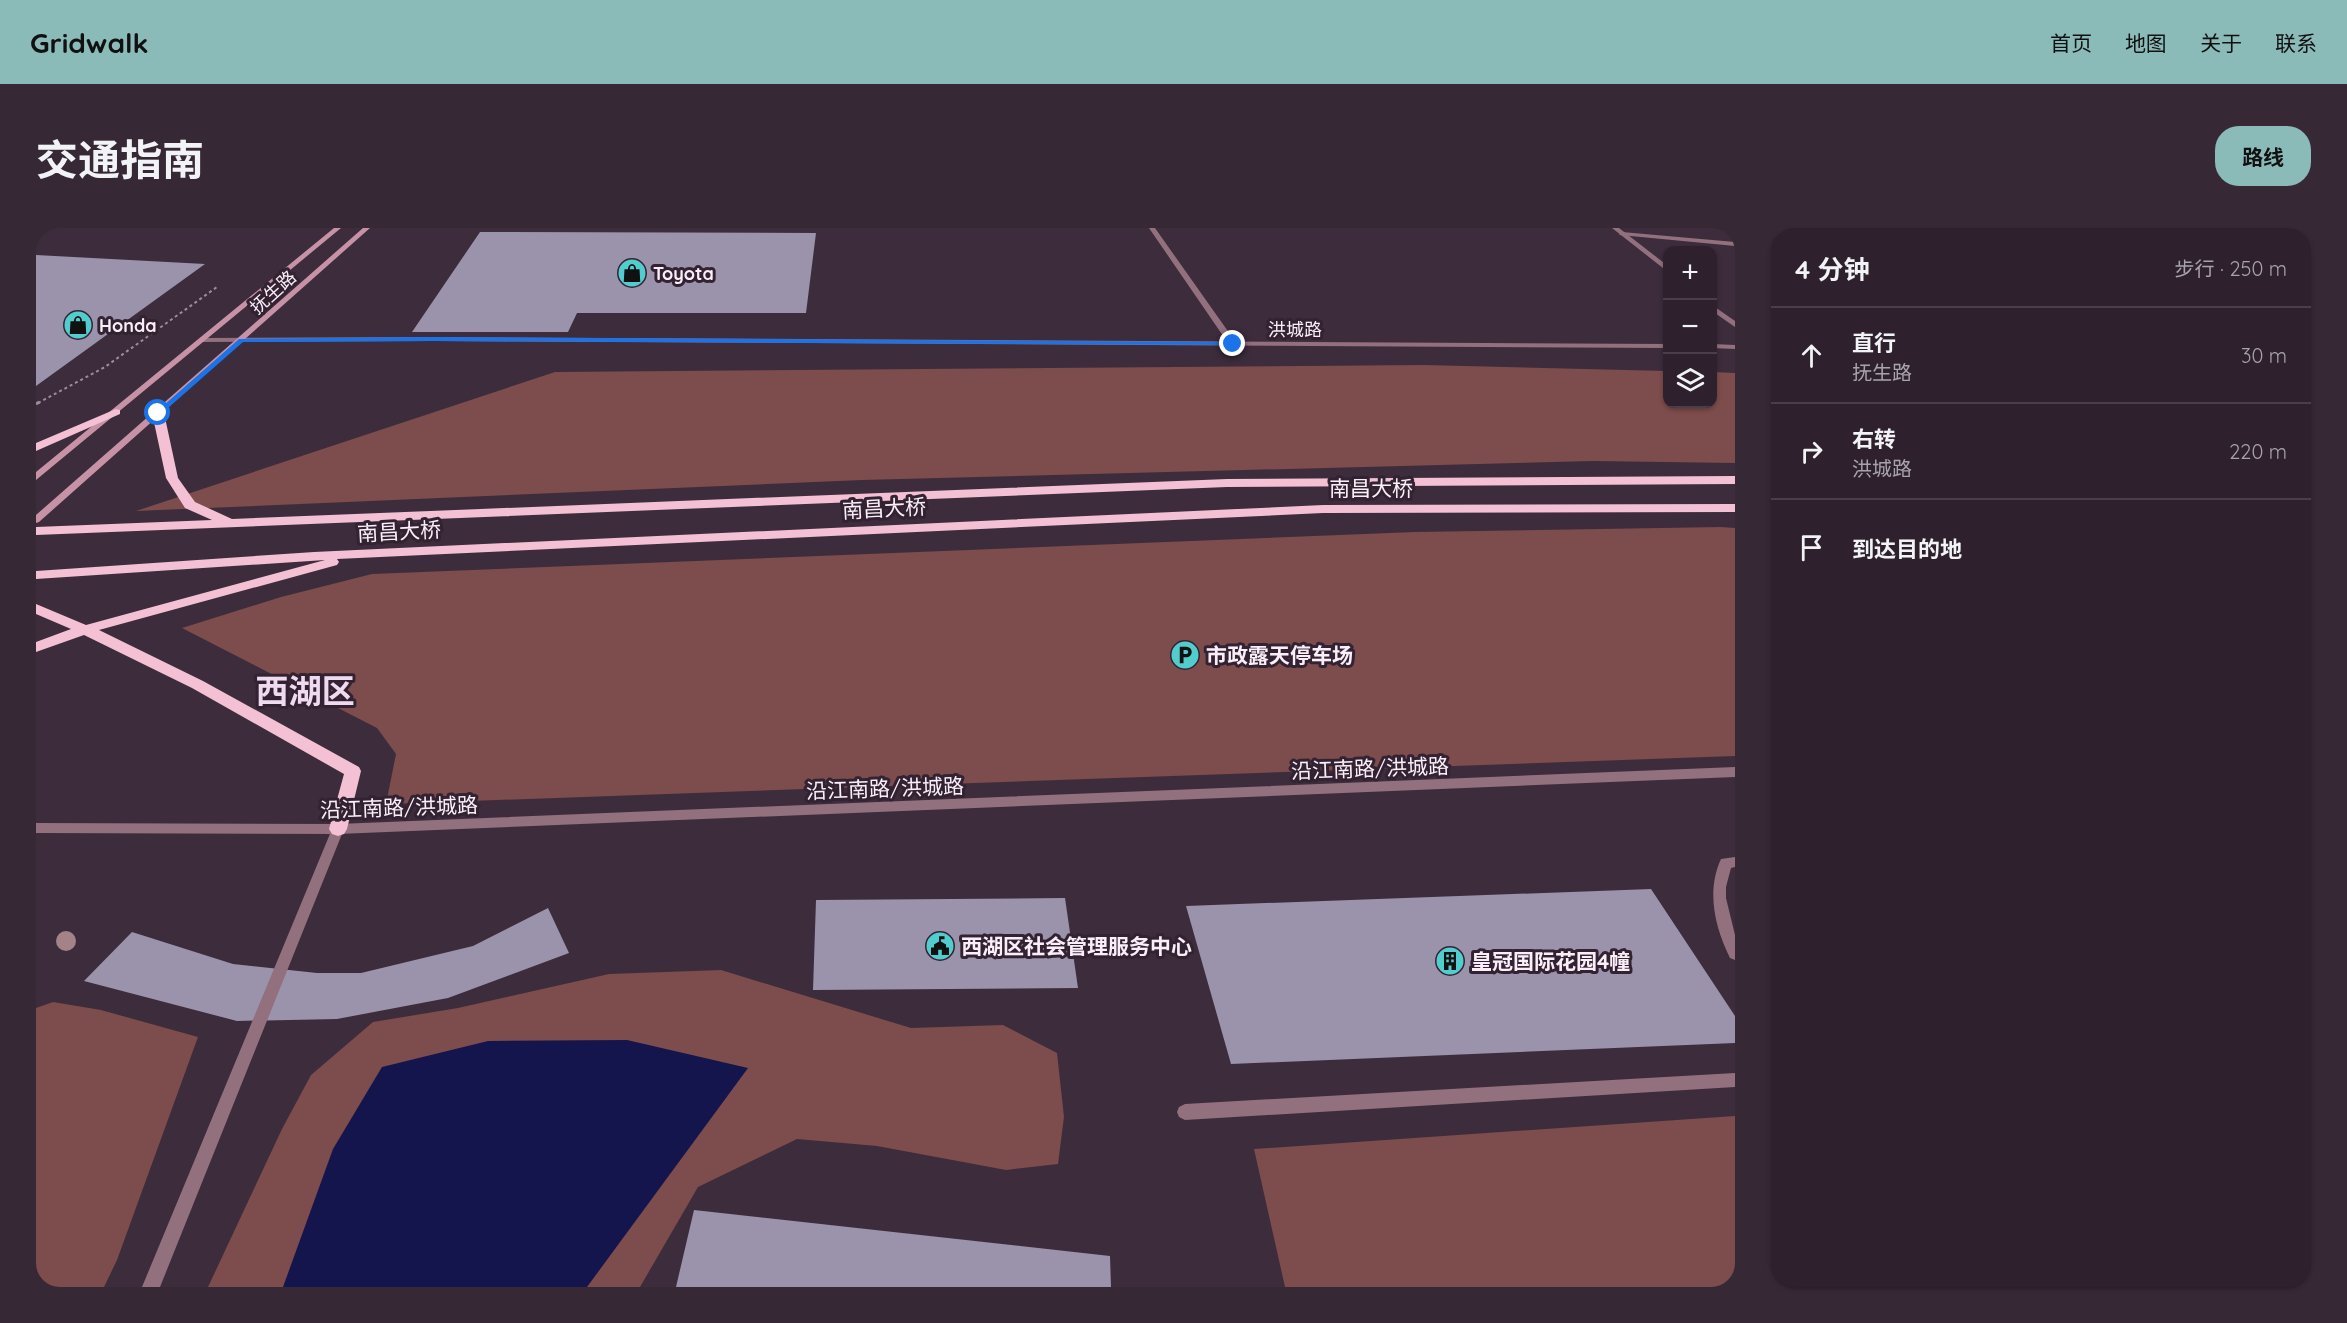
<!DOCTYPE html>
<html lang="zh">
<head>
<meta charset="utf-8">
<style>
	:root { --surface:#2e212d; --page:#362935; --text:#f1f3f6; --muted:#a7a3aa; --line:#493e49; --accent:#8bbbb9 }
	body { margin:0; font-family:Quicksand,"Noto Sans SC",sans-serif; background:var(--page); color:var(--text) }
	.controls { position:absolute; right:18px; top:18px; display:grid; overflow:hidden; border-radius:12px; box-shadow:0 2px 4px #0004 }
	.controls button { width:54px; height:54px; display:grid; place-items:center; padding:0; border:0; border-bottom:2px solid var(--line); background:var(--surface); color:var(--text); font:30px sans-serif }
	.stop { position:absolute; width:18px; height:18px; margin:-14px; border:4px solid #1a73e8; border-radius:50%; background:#fff }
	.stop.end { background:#1a73e8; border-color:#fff; box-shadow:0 2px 6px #0008 }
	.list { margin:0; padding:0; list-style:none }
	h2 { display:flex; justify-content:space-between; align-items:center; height:78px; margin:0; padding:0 24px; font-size:26px }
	h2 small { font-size:20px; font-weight:400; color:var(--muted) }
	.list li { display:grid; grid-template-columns:39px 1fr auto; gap:18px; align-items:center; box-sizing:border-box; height:96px; padding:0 24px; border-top:2px solid var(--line) }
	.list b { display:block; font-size:22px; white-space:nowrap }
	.list p { margin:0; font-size:20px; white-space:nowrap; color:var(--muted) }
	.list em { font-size:20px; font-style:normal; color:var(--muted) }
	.icon { flex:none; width:33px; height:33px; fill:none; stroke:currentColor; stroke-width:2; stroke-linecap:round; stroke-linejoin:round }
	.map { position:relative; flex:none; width:1699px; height:1059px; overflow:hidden; border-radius:24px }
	header { display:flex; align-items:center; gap:36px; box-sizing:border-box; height:84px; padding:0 30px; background:var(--accent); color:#111 }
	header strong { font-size:28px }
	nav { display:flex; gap:33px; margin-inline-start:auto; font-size:21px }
	.intro { display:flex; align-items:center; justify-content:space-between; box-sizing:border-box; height:144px; padding:0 36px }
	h1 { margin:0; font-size:42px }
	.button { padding:15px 27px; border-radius:24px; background:var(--accent); color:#111; font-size:21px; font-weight:700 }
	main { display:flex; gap:36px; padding:0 36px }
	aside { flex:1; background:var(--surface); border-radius:24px; box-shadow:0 2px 4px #0004 }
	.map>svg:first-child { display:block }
	.green { fill:#7d4c4c }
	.water { fill:#14154d }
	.building { fill:#9b92ab }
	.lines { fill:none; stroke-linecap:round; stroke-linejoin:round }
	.path-far1 { stroke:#9b8d9a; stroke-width:2; stroke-dasharray:3 3; stroke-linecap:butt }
	.path { stroke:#9b8d9a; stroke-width:3; stroke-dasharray:4 4; stroke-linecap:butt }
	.service { fill:#92707d; fill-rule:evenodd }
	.minor { fill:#92707d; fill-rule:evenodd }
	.tertiary { fill:#92707d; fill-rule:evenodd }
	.secondary { fill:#c792a6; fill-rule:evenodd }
	.trunk { fill:#f3c0d4; fill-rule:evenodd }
	.tree { fill:#a38288 }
	.route { fill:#1a73e8 }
	.labels { text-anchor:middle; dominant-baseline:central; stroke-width:6; stroke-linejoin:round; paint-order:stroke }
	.far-poi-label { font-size:18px; font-weight:bold; fill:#faeff9; stroke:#332232; text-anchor:start }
	.far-street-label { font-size:18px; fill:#faeff9; stroke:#332232 }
	.street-label { font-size:21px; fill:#faeff9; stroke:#332232 }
	.poi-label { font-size:21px; font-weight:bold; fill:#faeff9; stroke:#332232; text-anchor:start }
	.town-label { font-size:33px; font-weight:bold; fill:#f0daef; stroke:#332232 }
</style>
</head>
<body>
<header>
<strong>Gridwalk</strong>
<nav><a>首页</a><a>地图</a><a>关于</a><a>联系</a></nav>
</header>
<div class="intro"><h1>交通指南</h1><a class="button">路线</a></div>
<main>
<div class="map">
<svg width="1699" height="1059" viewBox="0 0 1699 1059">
	<rect width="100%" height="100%" fill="#3d2c3c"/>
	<path class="green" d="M1388,137L1631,143L1632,176H1676L1677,144L1699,145V235L1557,233L826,252L100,283L519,144Z
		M1685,299L1699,300V528L350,576L360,526L341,500L146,400L245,369L336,346L1379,304Z
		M685,742L875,800L967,797L1021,825L1028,889L1022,936L970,942L841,918L761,911L662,959L604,1059H172L246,901L275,847L337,794L422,780L573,746Z
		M17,774L65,782L162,809L81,1032L68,1059H0V780Z
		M1699,888V1059H1249L1218,921Z"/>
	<path class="water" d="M591,812L712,840L551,1059H247L297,921L346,839L452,813Z"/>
	<path class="building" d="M444,4L780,5L770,85H541L532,104H376Z
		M0,27L169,36L0,158Z
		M1615,661L1699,788V815L1195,836L1150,678Z
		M1029,670L1042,760L777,762L780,672Z
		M512,680L533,725L412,770L301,791L201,793L48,753L96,704L197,736L281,745H325L437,718Z
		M658,982L1074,1028L1075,1059H640Z"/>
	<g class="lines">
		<path class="path-far1" d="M2,175L69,139L181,59"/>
		<path class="path" d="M0,176L5,173"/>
		<path class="service" d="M1586,4L1699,14V18L1584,7L1583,6Z
			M302,596L307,597L308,601L124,1059H106L296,601L297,597Z
			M1699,629V639L1695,640L1690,659V670L1699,707V732L1694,730C1679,700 1670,663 1685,631Z
			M1699,845V859L1149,892L1143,889L1141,884L1143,879L1149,876Z"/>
		<path class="minor" d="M1113,0H1119L1201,116L1200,118H1194Z
			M1576,0H1583L1632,38V44Z
			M1676,77L1699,93V99L1676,83Z"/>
		<path class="tertiary" d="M398,109L1632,116V120L398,113L167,114L163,112L167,110Z
			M1676,116L1699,117V121L1676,120Z
			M1699,539V549L302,606L0,605V595L302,596Z"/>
		<path class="secondary" d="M298,0H305L0,252V244Z
			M327,0H334L3,294L0,295V287Z"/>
		<path class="trunk" d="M80,181L84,182V186L0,223V215Z
			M122,182L128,185L142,250L159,274L196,291L1191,251L1699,248V256L1191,259L0,307V299L176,292L149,280L130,250L116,185Z
			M1699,276V284L1287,285L301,331L303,334L301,337L63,402L167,453L323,539L325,543L311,601L308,606L302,608L296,606L293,601L308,546L156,460L48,407L0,424V414L35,401L0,386V376L50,397L289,332L0,351V343L278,324L1287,277Z"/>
	</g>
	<circle class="tree" cx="30" cy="713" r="10"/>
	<path class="route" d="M398,109L1197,114L1200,116L1197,117L398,113L207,114L124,187L119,185L203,111Z"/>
	<defs>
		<g id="shop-disc" transform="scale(1.5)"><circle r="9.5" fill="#52cdce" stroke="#332232"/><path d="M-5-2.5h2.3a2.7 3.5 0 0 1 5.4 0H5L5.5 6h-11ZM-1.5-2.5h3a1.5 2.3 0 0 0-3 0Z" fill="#111"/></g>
		<g id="parking-disc" transform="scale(1.5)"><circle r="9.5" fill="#52cdce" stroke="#332232"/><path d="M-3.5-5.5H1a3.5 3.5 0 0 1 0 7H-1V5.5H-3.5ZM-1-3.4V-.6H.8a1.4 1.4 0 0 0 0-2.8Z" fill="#111"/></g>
		<g id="civic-disc" transform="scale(1.5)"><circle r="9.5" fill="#52cdce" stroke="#332232"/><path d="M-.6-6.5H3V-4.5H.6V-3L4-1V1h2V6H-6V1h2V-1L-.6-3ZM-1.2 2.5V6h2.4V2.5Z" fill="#111"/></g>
		<g id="building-disc" transform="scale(1.5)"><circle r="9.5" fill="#52cdce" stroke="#332232"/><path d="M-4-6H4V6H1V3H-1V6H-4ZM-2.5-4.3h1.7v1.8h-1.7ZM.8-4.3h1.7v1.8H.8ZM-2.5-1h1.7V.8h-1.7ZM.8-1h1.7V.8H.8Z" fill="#111"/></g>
	</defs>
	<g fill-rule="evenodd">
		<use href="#shop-disc" x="596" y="45"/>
		<use href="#shop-disc" x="42" y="97"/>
		<use href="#parking-disc" x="1149" y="427"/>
		<use href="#civic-disc" x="904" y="718"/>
		<use href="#building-disc" x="1414" y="733"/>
	</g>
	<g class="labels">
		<g class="far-poi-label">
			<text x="617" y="45">Toyota</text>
			<text x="63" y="97">Honda</text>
		</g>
		<g class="far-street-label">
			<text transform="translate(237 64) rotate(-42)">抚生路</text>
			<text x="1259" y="101">洪城路</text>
		</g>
		<g class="street-label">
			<text x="1335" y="260">南昌大桥</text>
			<text transform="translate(848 280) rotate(-3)">南昌大桥</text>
			<text transform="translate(363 303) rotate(-3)">南昌大桥</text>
			<text transform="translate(1334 540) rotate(-2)">沿江南路/洪城路</text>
			<text transform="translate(849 560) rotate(-2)">沿江南路/洪城路</text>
			<text transform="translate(363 579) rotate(-2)">沿江南路/洪城路</text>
		</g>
		<g class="poi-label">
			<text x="1170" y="427">市政露天停车场</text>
			<text x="925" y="718">西湖区社会管理服务中心</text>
			<text x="1435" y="733">皇冠国际花园4幢</text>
		</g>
		<g class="town-label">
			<text x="269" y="462">西湖区</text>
		</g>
	</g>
</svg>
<div class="controls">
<button>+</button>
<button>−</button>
<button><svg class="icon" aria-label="layers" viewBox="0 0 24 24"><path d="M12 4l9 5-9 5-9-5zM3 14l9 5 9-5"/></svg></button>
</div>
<div class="stop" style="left:122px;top:185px"></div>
<div class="stop end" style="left:1197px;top:116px"></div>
</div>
<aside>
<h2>4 分钟<small>步行 · 250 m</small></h2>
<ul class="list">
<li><svg class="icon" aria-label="ahead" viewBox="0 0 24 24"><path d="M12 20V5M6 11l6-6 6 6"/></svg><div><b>直行</b><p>抚生路</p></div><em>30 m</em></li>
<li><svg class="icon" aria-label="right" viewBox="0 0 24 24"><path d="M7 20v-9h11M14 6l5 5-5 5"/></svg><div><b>右转</b><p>洪城路</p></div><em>220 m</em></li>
<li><svg class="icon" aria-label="arrive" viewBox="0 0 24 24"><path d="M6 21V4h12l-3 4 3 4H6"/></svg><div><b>到达目的地</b></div></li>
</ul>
</aside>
</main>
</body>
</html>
